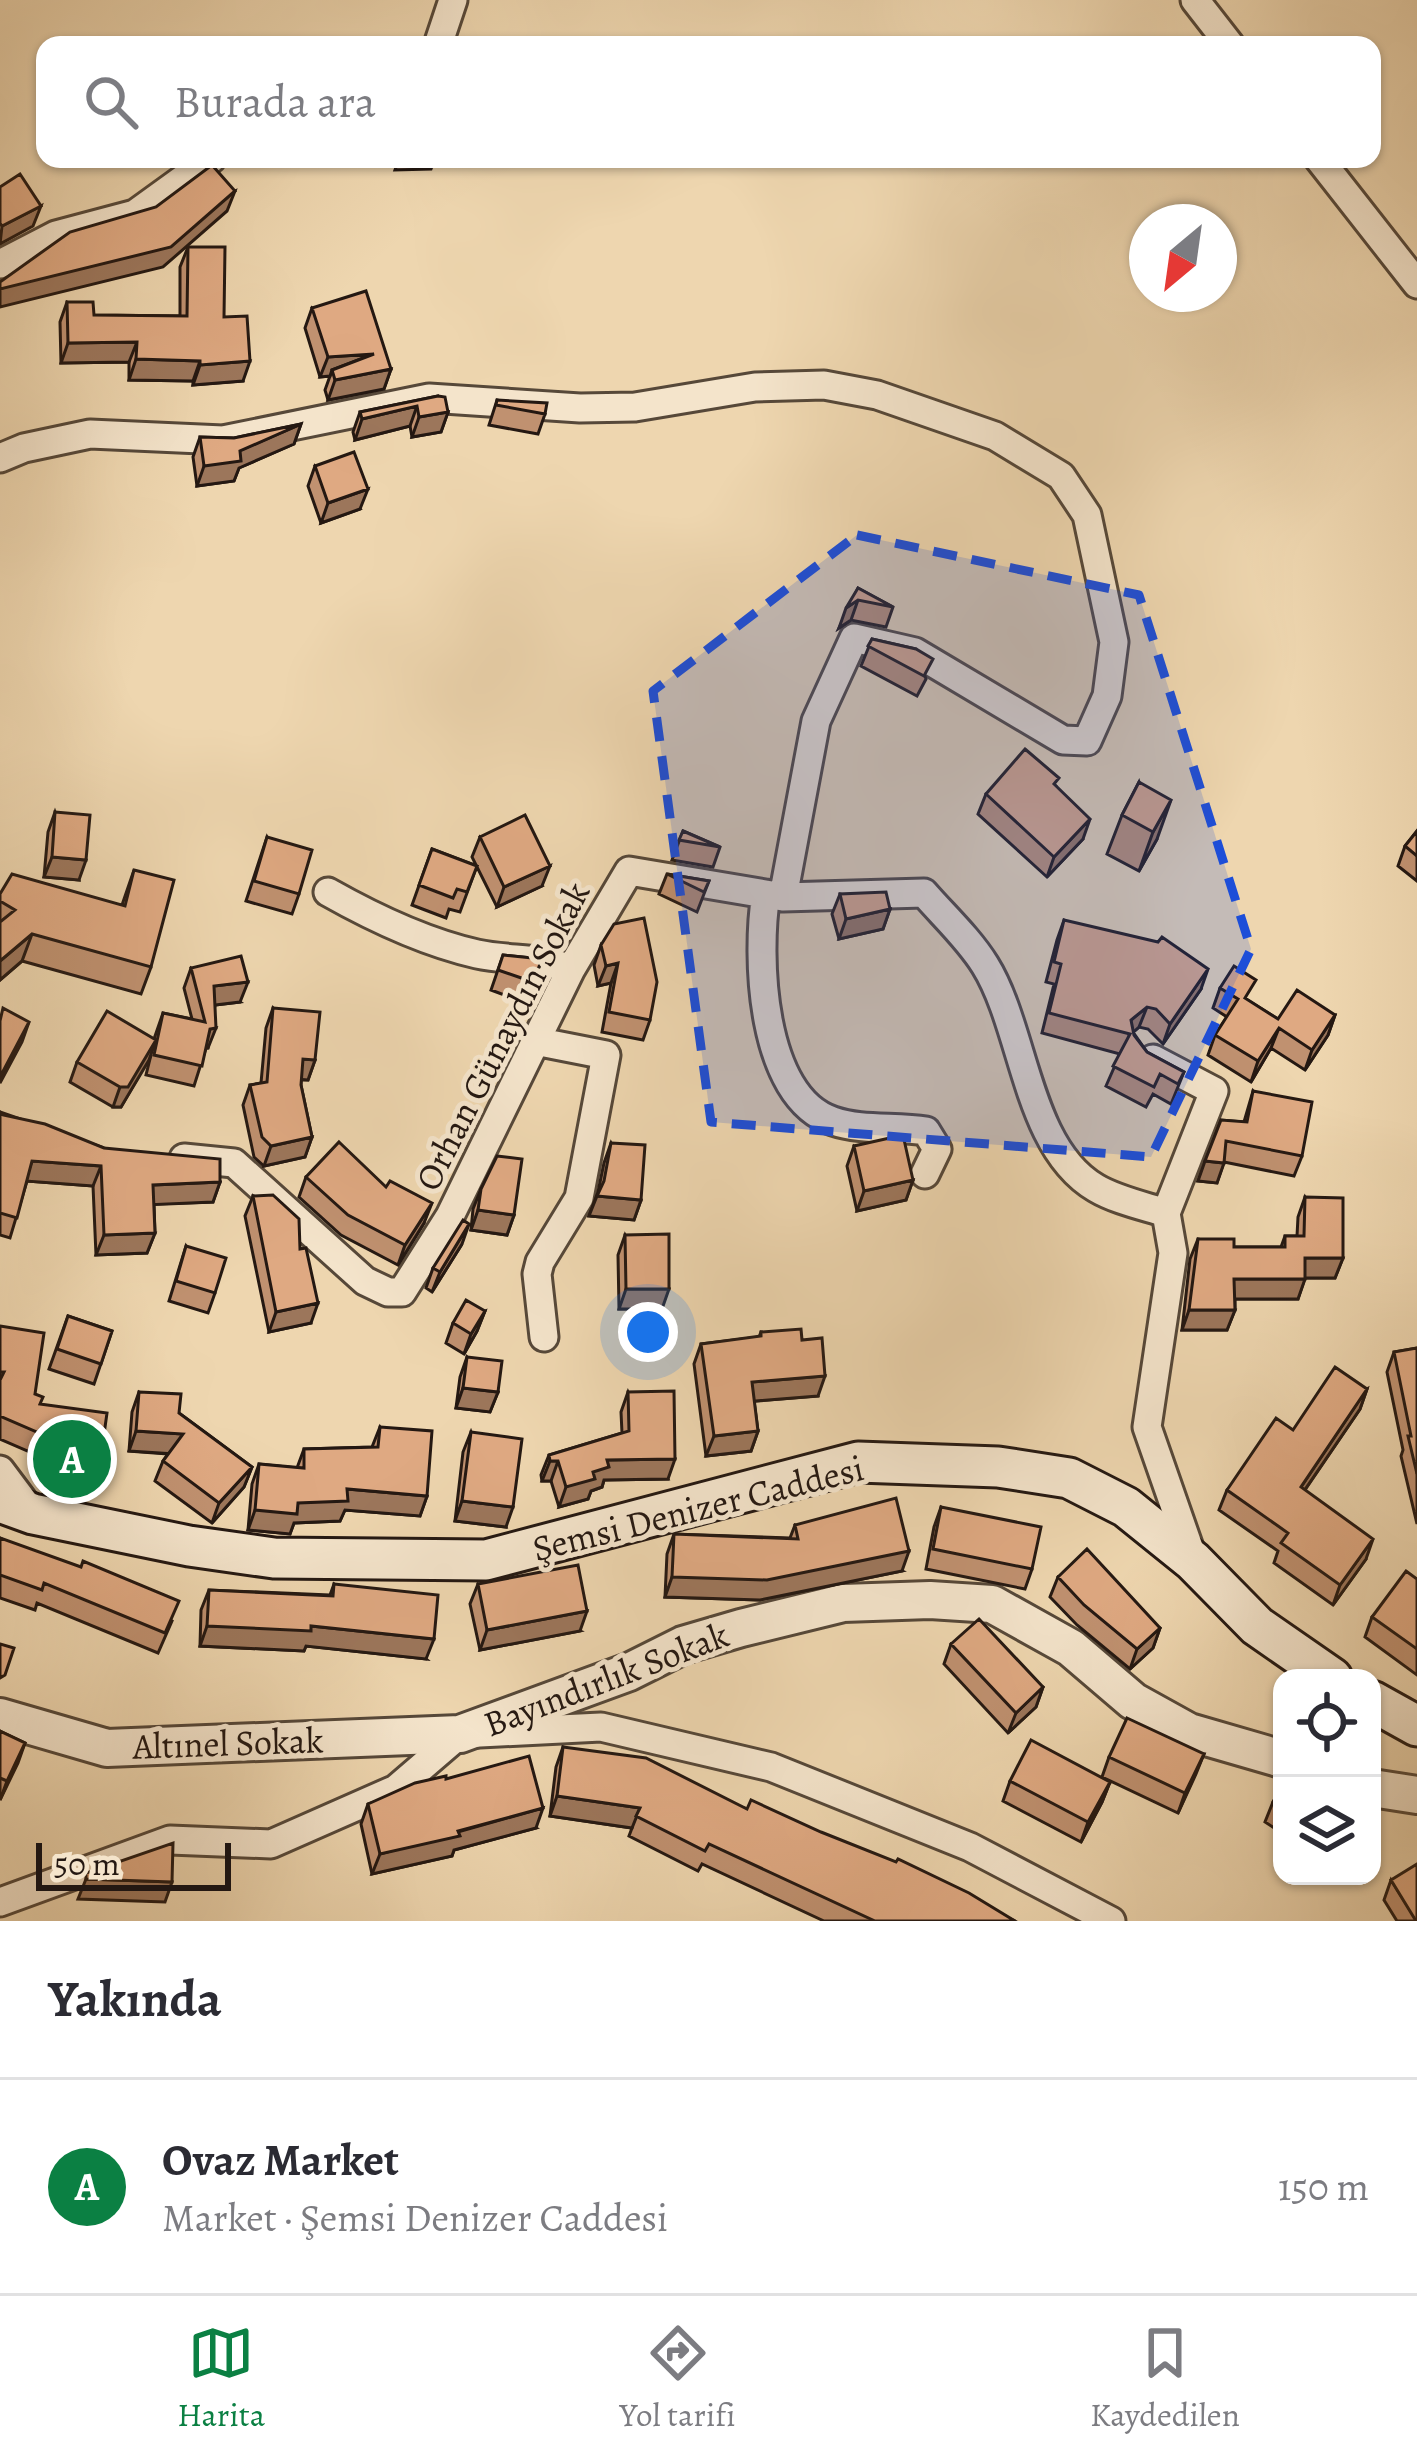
<!DOCTYPE html>
<html lang="tr">
<head>
<meta charset="utf-8">
<style>
	:root { --surface:#fff; --page:#f7f7f7; --text:#2b2b33; --muted:#7c7c81; --line:#e1e1e2; --accent:#0b8043 }
	body { margin:0; font-family:Alegreya,serif; background:var(--page); color:var(--text) }
	.controls { position:absolute; right:36px; bottom:36px; display:grid; overflow:hidden; border-radius:24px; box-shadow:0 3px 9px #0004 }
	.controls button { width:108px; height:108px; display:grid; place-items:center; padding:0; border:0; border-bottom:3px solid var(--line); background:var(--surface); color:var(--text); font:60px sans-serif }
	.compass { position:absolute; left:1129px; top:204px; width:108px; height:108px; border-radius:50%; background:var(--surface); box-shadow:0 3px 9px #0004; rotate:209deg }
	.scale { position:absolute; left:36px; bottom:30px; width:195px; box-sizing:border-box; padding-left:12px; border:6px solid #241812; border-top:0; font-size:33px; line-height:42px; white-space:nowrap; color:#241812; -webkit-text-stroke:9px #f4e4cb; paint-order:stroke }
	.you { position:absolute; left:648px; top:1332px; width:42px; height:42px; margin:-30px; border:9px solid #fff; border-radius:50%; background:#1a73e8; box-shadow:0 0 0 18px #1a73e833 }
	.badge { display:grid; place-items:center; width:78px; height:78px; border-radius:50%; background:var(--accent); color:#fff; font-size:39px; font-weight:700 }
	.pin { position:absolute; translate:-50% -50%; border:6px solid #fff; box-shadow:0 3px 12px #0006 }
	.list { margin:0; padding:0; list-style:none }
	h2 { display:flex; justify-content:space-between; align-items:center; height:156px; margin:0; padding:0 48px; font-size:51px }
	h2 small { font-size:39px; font-weight:400; color:var(--muted) }
	.list li { display:grid; grid-template-columns:78px 1fr auto; gap:36px; align-items:center; box-sizing:border-box; height:216px; padding:0 48px; border-top:3px solid var(--line) }
	.list b { display:block; font-size:45px; white-space:nowrap }
	.list p { margin:0; font-size:39px; white-space:nowrap; color:var(--muted) }
	.list em { font-size:39px; font-style:normal; color:var(--muted) }
	.icon { flex:none; width:66px; height:66px; fill:none; stroke:currentColor; stroke-width:2; stroke-linecap:round; stroke-linejoin:round }
	.map { position:relative; flex:none; width:1417px; height:1921px; overflow:hidden }
	.search { position:absolute; background:var(--surface); box-shadow:0 3px 9px #0004; left:36px; right:36px; top:36px; height:132px; display:flex; align-items:center; gap:30px; box-sizing:border-box; padding:0 42px; border-radius:24px; color:var(--muted); font-size:45px }
	.sheet { height:372px; background:var(--surface) }
	nav { display:flex; justify-content:space-around; align-items:center; box-sizing:border-box; height:168px; border-top:3px solid var(--line); background:var(--surface); font-size:33px; color:var(--muted) }
	nav a { display:grid; justify-items:center; gap:6px }
	nav .on { color:var(--accent) }
	.map>svg:first-child { display:block }
	.lines { fill:none; stroke-linecap:round; stroke-linejoin:round }
	.minor-casing { stroke:#564839; stroke-width:33 }
	.tertiary-casing { stroke:#564839; stroke-width:42 }
	.secondary-casing { stroke:#241812; stroke-width:45 }
	.minor { stroke:#f4e4cb; stroke-width:27 }
	.tertiary { stroke:#f4e4cb; stroke-width:36 }
	.secondary { stroke:#f4e4cb; stroke-width:39 }
	.wall { fill:#c09170; stroke:#241812; stroke-width:3 }
	.shaded-wall { fill:#9c765b; stroke:#241812; stroke-width:3 }
	.building { fill:#dfa982; stroke:#241812; stroke-width:3 }
	.marked { fill:#1d4ed8; fill-opacity:0.2; stroke:#1d4ed8; stroke-width:9; stroke-dasharray:24 15; stroke-linejoin:round }
	.labels { text-anchor:middle; dominant-baseline:central; stroke-width:10; stroke-linejoin:round; paint-order:stroke }
	.street-label { font-size:36px; fill:#241812; stroke:#f4e4cb }
</style>
</head>
<body>
<div class="map">
<svg width="1417" height="1921" viewBox="0 0 1417 1921">
	<rect width="100%" height="100%" fill="#eed6af"/>
	<filter id="stains"><feTurbulence type="fractalNoise" baseFrequency=".00167" numOctaves="4"/><feColorMatrix values="0 0 0 0 .2 0 0 0 0 .09 0 0 0 0 .02 0 0 0 .5 -.17"/></filter>
	<radialGradient id="worn" r=".72"><stop offset=".6" stop-color="#630" stop-opacity="0"/><stop offset="1" stop-color="#630" stop-opacity=".3"/></radialGradient>
	<g class="lines">
		<g class="minor-casing">
			<path id="minor" d="M1195,0L1230,45
				M438,45L453,0
				M1319,159L1417,284
				M0,264L56,235L135,214L211,159
				M0,458L24,448L90,434L223,440L429,398L580,408L635,407L755,387L824,385L877,395L995,436L1061,476L1087,515L1114,642L1107,696L1087,741L1063,740L915,652L854,638L816,721L783,897
				M328,892C374,918 424,942 477,954C509,961 540,957 571,969
				M766,894C756,955 760,1097 833,1121C862,1131 896,1126 926,1131L937,1149L925,1174
				M535,1041L606,1055L579,1198L540,1262L537,1274L544,1337
				M1153,1059L1214,1091L1166,1213
				M184,1158L234,1163L365,1281L388,1292H402L450,1216L571,969L629,871L783,897L924,893C944,916 969,939 985,965C1025,1029 1026,1147 1096,1188C1116,1200 1144,1206 1166,1213
				M1166,1213L1173,1253L1147,1427L1193,1559
				M0,1470L33,1514
				M0,1902L170,1840L271,1844L396,1789L460,1734L601,1727L771,1767L970,1847L1111,1921"/>
		</g>
		<g class="tertiary-casing">
			<path id="tertiary" d="M0,1717L107,1748L460,1734L629,1672L683,1645L741,1628L843,1603L930,1600L992,1604L1071,1648L1133,1701L1189,1732L1282,1759
				M1372,1788L1417,1795"/>
		</g>
		<g class="secondary-casing">
			<path id="secondary" d="M0,1502L33,1514L189,1546L274,1558L486,1560L858,1462L998,1467L1069,1478L1126,1507L1193,1561L1257,1626L1332,1678
				M1372,1701L1417,1726"/>
		</g>
		<use href="#minor" class="minor"/>
		<use href="#tertiary" class="tertiary"/>
		<use href="#secondary" class="secondary"/>
	</g>
	<path class="wall" d="M188,247L224,317L243,381L193,385V381L129,380V362L61,363L60,322L67,302L94,315L180,316V267Z
		M312,308L391,369L384,389L328,400L325,390L330,376L320,377L305,328Z
		M438,396L448,412L441,432L412,437L410,426L355,440L353,432L360,412Z
		M497,400L545,414L538,434L489,425Z
		M301,424L294,444L239,468L234,481L197,486L193,457L200,437L234,438Z
		M315,466L360,509L321,523L308,486Z
		M858,588L893,607L886,627L851,620L839,628Z
		M872,639L916,649L926,679L917,696L861,666Z
		M1139,782L1157,839L1139,871L1107,854L1122,815Z
		M1056,786L1083,839L1047,877L978,814L986,794Z
		M55,812L79,880L44,877L48,832Z
		M683,831L720,847L713,867L672,860Z
		M1417,831V881L1398,866L1405,846Z
		M267,837L299,894L292,914L246,901Z
		M480,837L542,886L497,907L472,857Z
		M432,849L477,866L460,912L449,909L446,918L412,905Z
		M134,870L151,967L141,994L22,961L0,980V894L122,905Z
		M667,874L709,881L697,912L659,894Z
		M840,894L890,909L883,929L839,939L832,914Z
		M1064,920L1201,989L1163,1044L1148,1029L1139,1027L1133,1032L1147,1052L1184,1072L1171,1104L1153,1094L1146,1107L1106,1086L1120,1054L1042,1033L1054,984L1046,982L1057,940Z
		M601,945L650,1020L643,1040L602,1032L611,983L598,986L594,965Z
		M503,955L542,959L526,1003L491,990Z
		M191,968L240,1002L215,1005L208,1048H206L194,1086L146,1075L151,1055L121,1107H113L70,1082L77,1062L154,1039L163,1013L192,1019L184,988Z
		M1220,988L1249,1001L1278,1019L1335,1015L1328,1035L1305,1070L1271,1048L1251,1082L1208,1055L1215,1035L1227,1017L1213,1008Z
		M273,1008L315,1060L308,1080H301V1085L312,1137L305,1157L264,1166L254,1157L243,1105L250,1085L261,1083L266,1028Z
		M1253,1091L1302,1156L1294,1176L1224,1162L1217,1183L1198,1181L1221,1120L1244,1122Z
		M0,1112L104,1148L220,1182L213,1202L154,1204L155,1233L147,1253L96,1255L93,1186L27,1181L10,1238L0,1235Z
		M611,1143L641,1200L634,1220L589,1216L598,1192L604,1163Z
		M854,1146L913,1180L906,1200L857,1211L847,1166Z
		M306,1177L386,1187L424,1223L398,1265L341,1235L299,1197Z
		M481,1189L514,1215L507,1235L471,1230L473,1209Z
		M253,1196L300,1249L311,1323L269,1332L245,1216Z
		M1305,1197L1343,1258L1335,1278H1305L1298,1299H1235V1310L1227,1330H1182L1190,1259L1198,1239L1234,1247H1281L1285,1236H1297L1298,1217Z
		M625,1235L662,1309H619L618,1255Z
		M462,1244L432,1292L426,1288L433,1268Z
		M186,1246L215,1293L208,1313L169,1301Z
		M485,1311L477,1331L464,1354L446,1343L453,1323Z
		M68,1316L112,1331L94,1384L49,1369Z
		M0,1326L40,1404L92,1490L44,1484L48,1460L0,1439Z
		M761,1332L802,1340L818,1396L754,1401L758,1431L751,1451L706,1456L694,1364L701,1344L759,1337Z
		M1417,1348V1524L1401,1456L1403,1450L1387,1372L1394,1352Z
		M467,1357L498,1392L490,1412L456,1408L460,1377Z
		M1367,1389L1360,1409L1305,1490L1366,1559L1333,1605L1274,1563L1278,1551L1219,1510L1227,1490L1293,1430Z
		M139,1392L179,1413L252,1467L244,1487L212,1523L155,1481L163,1461L168,1454L129,1451L132,1412Z
		M628,1392L668,1479L604,1480L602,1487L591,1491L588,1499L559,1507L551,1481H542L541,1475L549,1455L622,1433L621,1412Z
		M380,1427L427,1496L420,1516L345,1510L340,1521L294,1523L290,1534L248,1530L252,1484L259,1464L297,1468L304,1449L372,1447Z
		M471,1432L506,1527L455,1521L463,1452Z
		M941,1507L1032,1569L1025,1589L926,1569L934,1527Z
		M795,1525L902,1571L760,1600L665,1597L667,1554L674,1534L790,1538Z
		M0,1538L172,1621L158,1653L37,1603L35,1610L0,1598Z
		M1058,1577L1160,1628L1153,1648L1130,1669L1077,1625L1050,1597Z
		M1417,1579V1675L1365,1637L1372,1617Z
		M334,1584L426,1659L306,1646L304,1651L200,1646L201,1610L209,1590L330,1595Z
		M478,1584L580,1631L480,1650L470,1604Z
		M951,1644L1043,1687L1036,1707L1008,1733L944,1664Z
		M0,1731L25,1743L0,1800Z
		M563,1747L747,1809L1015,1921H824L702,1864L698,1871L629,1836L632,1828L550,1816L556,1767Z
		M1204,1754L1178,1813L1102,1777L1109,1757Z
		M446,1779L536,1828L454,1850L452,1856L372,1874L361,1824L368,1804Z
		M1010,1781L1110,1782L1102,1802L1081,1842L1003,1801Z
		M1282,1787V1833L1265,1822L1273,1802Z
		M1391,1880L1417,1921H1397L1384,1900Z"/>
	<path class="shaded-wall" d="M399,159H447L446,161H434L431,169L395,170Z
		M235,191L227,211L163,267L0,307V289Z
		M41,206L33,226L0,244L2,226Z
		M137,342L129,362L61,363L68,343Z
		M374,354L332,370L330,376L320,377L328,357Z
		M136,359L200,361L193,381L129,380Z
		M250,361L243,381L193,385L200,365Z
		M391,369L384,389L328,400L335,380Z
		M417,406L410,426L355,440L362,419Z
		M448,412L441,432L412,437L419,417Z
		M301,424L294,444L239,468L234,481L197,486L204,466Z
		M368,489L360,509L321,523L328,503Z
		M858,600L851,620L839,628L846,608Z
		M1171,800L1157,839L1139,871L1153,832Z
		M1090,819L1083,839L1047,877L1054,857Z
		M52,857L86,860L79,880L44,877Z
		M550,866L542,886L497,907L504,887Z
		M890,909L883,929L839,939L846,919Z
		M32,934L22,961L0,980V961Z
		M618,963L611,983L598,986L606,966Z
		M1208,969L1201,989L1163,1044L1170,1024Z
		M248,982L240,1002L207,1006L214,986Z
		M1147,1007L1139,1027L1129,1036L1131,1020Z
		M1335,1015L1328,1035L1305,1070L1312,1050Z
		M29,1022L22,1042L0,1083V1077Z
		M216,1028L208,1048L203,1049L210,1029Z
		M1279,1028L1271,1048L1251,1082L1258,1061Z
		M156,1040L149,1060L121,1107H113L120,1087Z
		M303,1059L315,1060L308,1080L296,1079Z
		M312,1137L305,1157L264,1166L271,1146Z
		M32,1161L101,1166L93,1186L25,1181Z
		M1205,1161L1224,1163L1217,1183L1198,1181Z
		M913,1180L906,1200L857,1211L864,1191Z
		M220,1182L213,1202L145,1205L153,1185Z
		M597,1196L641,1200L634,1220L589,1216Z
		M432,1203L424,1223L398,1265L405,1245Z
		M478,1210L514,1215L507,1235L471,1230Z
		M469,1224L462,1244L432,1292L440,1272Z
		M155,1233L147,1253L96,1255L104,1235Z
		M1305,1258H1343L1335,1278H1298Z
		M1234,1279H1305L1298,1299H1227Z
		M626,1289H669L662,1309H619Z
		M318,1303L311,1323L269,1332L276,1312Z
		M1189,1310H1235L1227,1330H1182Z
		M485,1311L477,1331L464,1354L471,1334Z
		M825,1376L818,1396L744,1402L752,1382Z
		M463,1388L498,1392L490,1412L456,1408Z
		M1367,1389L1360,1409L1293,1507L1301,1487Z
		M136,1431L183,1434L175,1454L129,1451Z
		M758,1431L751,1451L706,1456L714,1436Z
		M675,1459L668,1479L604,1480L602,1487L591,1491L588,1499L559,1507L566,1487L593,1472L607,1460Z
		M550,1461H558L551,1481H542Z
		M52,1464L99,1470L92,1490L44,1484Z
		M252,1467L244,1487L212,1523L219,1503Z
		M347,1489L427,1496L420,1516L345,1510L340,1521L294,1523L290,1534L248,1530L255,1510L298,1503Z
		M462,1501L513,1507L506,1527L455,1521Z
		M1373,1539L1366,1559L1333,1605L1340,1585Z
		M909,1551L902,1571L760,1600L665,1597L672,1577Z
		M587,1611L580,1631L480,1650L487,1630Z
		M207,1626H311L434,1639L426,1659L306,1646L304,1651L200,1646Z
		M1160,1628L1153,1648L1130,1669L1137,1649Z
		M1043,1687L1036,1707L1008,1733L1016,1713Z
		M25,1743L18,1763L0,1800L7,1781Z
		M1204,1754L1196,1774L1178,1813L1185,1793Z
		M1110,1782L1102,1802L1081,1842L1088,1822Z
		M557,1796L640,1808L632,1828L550,1816Z
		M543,1808L536,1828L454,1850L452,1856L372,1874L380,1854Z
		M86,1879L172,1882L165,1902L78,1899Z"/>
	<path class="building" d="M212,165L235,191L171,247L0,289V282L70,232L156,207Z
		M20,174L41,206L2,226L0,223V187Z
		M188,247H225L224,317L247,316L250,361L200,365V361L136,359L137,342L68,343L67,302H93L94,315L187,316Z
		M366,291L391,369L335,380L332,370L374,354L328,357L312,308Z
		M438,396L445,397L448,412L419,417L417,406L362,419L360,412Z
		M497,400L547,403L545,414L496,405Z
		M301,424L240,451L241,461L204,466L200,437L234,438Z
		M354,452L368,489L328,503L315,466Z
		M858,588L893,607L858,600L846,608Z
		M872,639L916,649L933,659L924,676L868,646Z
		M1025,749L1059,778L1054,784L1090,819L1054,857L986,794Z
		M1139,782L1171,800L1153,832L1122,815Z
		M55,812L90,815L86,860L52,857Z
		M525,815L550,866L504,887L480,837Z
		M683,831L720,847L679,840Z
		M1417,831V856L1405,846Z
		M267,837L312,850L299,894L254,881Z
		M432,849L477,866L467,892L457,889L453,898L419,885Z
		M134,870L174,880L151,967L32,934L0,961V922L15,910L0,901V894L12,874L125,906Z
		M667,874L709,881L704,892Z
		M886,892L890,909L846,919L840,894Z
		M644,918L657,982L650,1020L609,1012L618,963L606,966L601,945L614,924Z
		M1064,920L1158,942L1162,937L1208,969L1170,1024L1156,1009L1147,1007L1131,1020L1134,1035L1147,1052L1184,1072L1178,1084L1160,1074L1154,1087L1113,1066L1130,1034L1049,1013L1061,964L1054,962Z
		M503,955L542,959L533,982L498,970Z
		M241,956L248,982L214,986L216,1028L210,1029L202,1066L154,1055L163,1013L205,1022L191,968Z
		M1234,966L1256,980L1245,998L1278,1019L1297,990L1335,1015L1312,1050L1279,1028L1258,1061L1215,1035L1238,999L1220,988Z
		M3,1008L29,1022L0,1077V1021Z
		M273,1008L320,1012L315,1060L303,1059L301,1085L312,1137L271,1146L262,1137L250,1085L267,1082Z
		M107,1011L156,1040L128,1087H120L77,1062Z
		M1253,1091L1312,1102L1302,1156L1226,1141L1224,1163L1205,1161L1221,1120L1247,1122Z
		M0,1112L3,1115L45,1124L104,1148L220,1159V1182L153,1185L155,1233L104,1235L101,1166L32,1161L17,1218L0,1213Z
		M903,1135L913,1180L864,1191L854,1146Z
		M339,1142L386,1187L390,1181L432,1203L405,1245L348,1215L306,1177Z
		M611,1143L645,1145L641,1200L597,1196L604,1181Z
		M497,1156L522,1159L514,1215L478,1210L481,1189Z
		M273,1195L299,1219L300,1249L306,1248L318,1303L276,1312L253,1196Z
		M1305,1197L1343,1198V1258H1305V1279H1234L1235,1310H1189L1198,1239H1234V1247H1285V1236H1304Z
		M463,1220L469,1224L440,1272L433,1268Z
		M669,1234V1289H626L625,1235Z
		M186,1246L226,1258L215,1293L176,1281Z
		M466,1300L485,1311L471,1334L453,1323Z
		M68,1316L112,1331L101,1364L57,1349Z
		M0,1326L44,1333L35,1394L43,1397L40,1404L107,1413L99,1470L52,1464L55,1440L0,1416V1380L4,1372H0Z
		M801,1329L802,1340L822,1338L825,1376L752,1382L758,1431L714,1436L701,1344L761,1336V1332Z
		M1417,1348V1474L1408,1436H1411L1394,1352Z
		M467,1357L502,1361L498,1392L463,1388Z
		M1335,1367L1367,1389L1301,1487L1373,1539L1340,1585L1281,1543L1288,1533L1227,1490L1276,1418L1293,1430Z
		M674,1391L675,1459L607,1460L609,1467L593,1472L595,1479L566,1487L558,1461H550L549,1455L629,1431L628,1392Z
		M139,1392L181,1394L179,1413L252,1467L219,1503L163,1461L183,1434L136,1431Z
		M380,1427L432,1431L427,1496L347,1489L348,1501L298,1503L297,1514L255,1510L259,1464L304,1468V1449L378,1447Z
		M471,1432L522,1439L513,1507L462,1501Z
		M896,1498L909,1551L767,1580L672,1577L674,1534L798,1539L795,1525Z
		M941,1507L1041,1527L1032,1569L933,1549Z
		M0,1538L81,1567L83,1561L179,1601L165,1633L44,1583L42,1590L0,1575Z
		M1087,1549L1160,1628L1137,1649L1084,1605L1058,1577Z
		M578,1565L587,1611L487,1630L478,1584Z
		M1406,1571L1417,1579V1649L1372,1617Z
		M334,1584L438,1595L434,1639L311,1626V1631L207,1626L209,1590L333,1596Z
		M979,1619L1043,1687L1016,1713L951,1644Z
		M0,1644L14,1648L5,1675L0,1678Z
		M1127,1718L1204,1754L1185,1793L1109,1757Z
		M0,1731L25,1743L7,1781L0,1778Z
		M1031,1740L1110,1782L1088,1822L1010,1781Z
		M563,1747L646,1758L747,1809L751,1800L821,1832L896,1862L898,1859L969,1893L1015,1921H875L709,1844L705,1851L636,1816L640,1808L557,1796Z
		M529,1756L543,1808L458,1831L460,1836L380,1854L368,1804L415,1783L446,1776V1779Z
		M1282,1787V1808L1273,1802Z
		M173,1843L172,1882L86,1879V1873Z
		M1417,1864V1921H1416L1391,1880Z"/>
	<path class="marked" d="M857,535L1139,595L1251,949L1151,1157L711,1122L653,691Z"/>
	<g class="labels">
		<g class="street-label">
			<text transform="translate(502 1036) rotate(-63)">Orhan Günaydın Sokak</text>
			<text transform="translate(698 1508) rotate(-14)">Şemsi Denizer Caddesi</text>
			<text transform="translate(606 1679) rotate(-21)">Bayındırlık Sokak</text>
			<text transform="translate(228 1743) rotate(-2)">Altınel Sokak</text>
		</g>
	</g>
	<rect width="100%" height="100%" filter="url(#stains)"/>
	<rect width="100%" height="100%" fill="url(#worn)"/>
</svg>
<div class="controls">
<button><svg class="icon" aria-label="locate" viewBox="0 0 24 24"><circle cx="12" cy="12" r="6"/><path d="M12 2v4M12 18v4M2 12h4M18 12h4"/></svg></button>
<button><svg class="icon" aria-label="layers" viewBox="0 0 24 24"><path d="M12 4l9 5-9 5-9-5zM3 14l9 5 9-5"/></svg></button>
</div>
<svg class="compass" viewBox="-18 -18 36 36"><path d="M0-13l5 13h-10z" fill="#e53935"/><path d="M0 13l5-13h-10z" fill="#7c7c81"/></svg>
<div class="scale">50 m</div>
<div class="you"></div>
<div class="pin badge" style="left:72px;top:1459px">A</div>
<div class="search"><svg class="icon" aria-label="search" viewBox="0 0 24 24"><circle cx="10" cy="10" r="6"/><path d="M15 15l6 6"/></svg>Burada ara</div>
</div>
<section class="sheet">
<h2>Yakında<small></small></h2>
<ul class="list">
<li><span class="badge">A</span><div><b>Ovaz Market</b><p>Market · Şemsi Denizer Caddesi</p></div><em>150 m</em></li>
</ul>
</section>
<nav>
<a class="on"><svg class="icon" aria-label="map" viewBox="0 0 24 24"><path d="M3 6l6-2 6 2 6-2v14l-6 2-6-2-6 2zM9 4v14M15 6v14"/></svg>Harita</a>
<a><svg class="icon" aria-label="directions" viewBox="0 0 24 24"><path d="M12 3l9 9-9 9-9-9zM9 14v-3h6M13 9l2 2-2 2"/></svg>Yol tarifi</a>
<a><svg class="icon" aria-label="saved" viewBox="0 0 24 24"><path d="M7 4h10v16l-5-4-5 4z"/></svg>Kaydedilen</a>
</nav>
</body>
</html>
